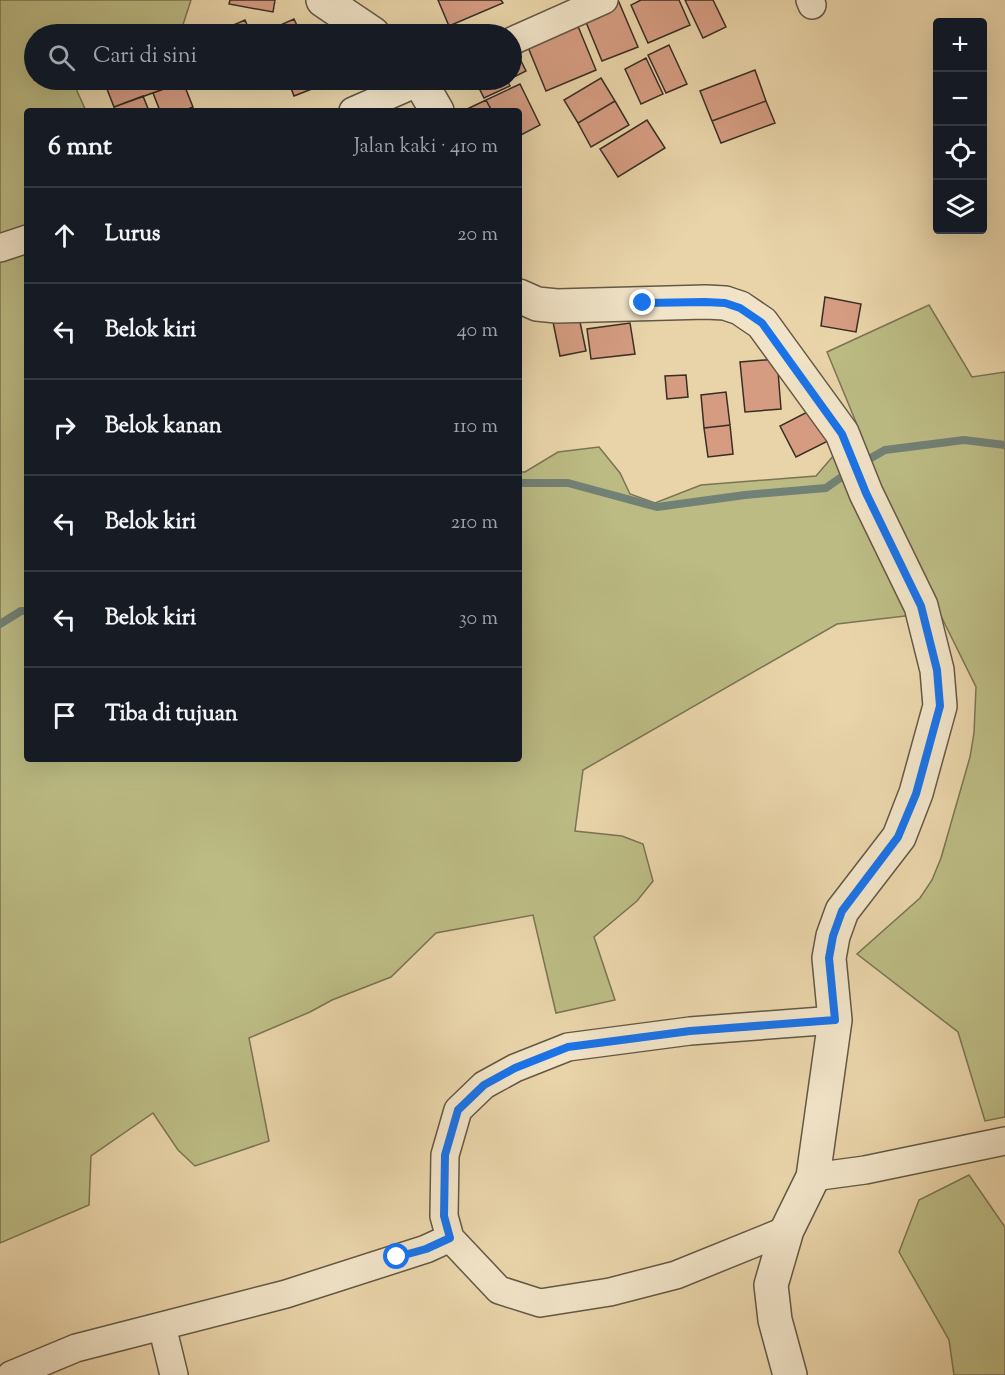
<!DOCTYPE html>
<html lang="id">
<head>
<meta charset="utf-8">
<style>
	:root { --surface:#171b24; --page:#20242c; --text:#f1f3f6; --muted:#9ea1a6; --line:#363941 }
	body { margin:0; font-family:"Sorts Mill Goudy",serif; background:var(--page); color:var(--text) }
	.controls { position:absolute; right:18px; top:18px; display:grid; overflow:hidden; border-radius:6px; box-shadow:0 6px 24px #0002 }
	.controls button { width:54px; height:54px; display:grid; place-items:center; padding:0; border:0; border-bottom:2px solid var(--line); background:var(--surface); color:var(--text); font:30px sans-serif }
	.stop { position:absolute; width:18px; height:18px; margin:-14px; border:4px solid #1a73e8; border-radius:50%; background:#fff }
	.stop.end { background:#1a73e8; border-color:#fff; box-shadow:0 2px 6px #0008 }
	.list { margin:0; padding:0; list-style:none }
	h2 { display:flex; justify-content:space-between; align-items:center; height:78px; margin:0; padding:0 24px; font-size:26px }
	h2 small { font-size:20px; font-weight:400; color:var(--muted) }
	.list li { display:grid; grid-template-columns:39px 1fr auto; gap:18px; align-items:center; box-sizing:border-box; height:96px; padding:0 24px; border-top:2px solid var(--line) }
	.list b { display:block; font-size:22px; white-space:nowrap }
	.list em { font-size:20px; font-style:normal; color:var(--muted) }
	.icon { flex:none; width:33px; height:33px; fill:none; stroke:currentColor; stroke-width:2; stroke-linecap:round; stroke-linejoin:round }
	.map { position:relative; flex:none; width:1005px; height:1375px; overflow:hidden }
	.search { position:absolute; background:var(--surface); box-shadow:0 6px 24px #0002; left:24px; top:24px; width:498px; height:66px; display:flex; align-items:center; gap:15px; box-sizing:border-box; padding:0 21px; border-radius:33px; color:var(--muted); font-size:22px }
	.panel { position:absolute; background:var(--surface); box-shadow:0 6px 24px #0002; left:24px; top:108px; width:498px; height:654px; border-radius:6px }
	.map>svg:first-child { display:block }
	.green { fill:#bcbb84; stroke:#7a7454; stroke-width:1.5 }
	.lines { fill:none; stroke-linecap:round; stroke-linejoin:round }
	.stream { stroke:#728176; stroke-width:8 }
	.building { fill:#d59c82; stroke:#382e23; stroke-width:1.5 }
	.minor-casing { stroke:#645844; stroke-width:30 }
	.tertiary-casing { stroke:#645844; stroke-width:36 }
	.minor { stroke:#f1e3c7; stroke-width:27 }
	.tertiary { stroke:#f1e3c7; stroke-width:33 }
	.route { stroke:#1a73e8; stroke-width:8 }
</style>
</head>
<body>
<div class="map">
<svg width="1005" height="1375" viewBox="0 0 1005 1375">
	<rect width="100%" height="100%" fill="#e9d4a9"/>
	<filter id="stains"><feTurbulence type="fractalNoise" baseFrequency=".00333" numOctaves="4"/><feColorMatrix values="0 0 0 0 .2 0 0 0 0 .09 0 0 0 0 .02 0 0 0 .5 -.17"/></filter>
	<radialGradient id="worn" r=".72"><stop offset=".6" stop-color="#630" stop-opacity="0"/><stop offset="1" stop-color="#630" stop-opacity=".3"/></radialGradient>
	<path class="green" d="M0,0H191L180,34H34V80H72L86,111H27V759H519V472H525L558,452L599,447L620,473L630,494L655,503L701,485L816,476L858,427L827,352L929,305L972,377L1005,372V1117L985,1121L958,1032L857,954L920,898L932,880L941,858L970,757L974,733L976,687L939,612L837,624L583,770L575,831L622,836L643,844L653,881L637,901L594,937L615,1000L556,1013L533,915L436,933L391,977L332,1000L310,1012L249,1038L269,1141L195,1166L178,1150L153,1113L91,1156L89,1205L0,1243Z
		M969,1175L1005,1227V1375H954L949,1340L899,1252L919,1200Z"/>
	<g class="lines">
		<path class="stream" d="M862,463L885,450L964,440L1005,445
			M519,483H568L657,507L745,495L826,488L850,471
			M0,624L21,611H27"/>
	</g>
	<path class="building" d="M230,0H275L273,12L229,4Z
		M438,0H501L503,3L449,26Z
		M618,0L638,47L602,61L583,15Z
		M641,0H679L690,25L648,43L631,5Z
		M685,0H713L726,27L703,38Z
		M294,19L301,34H269L267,31Z
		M575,19L596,70L546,91L525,40Z
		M245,20L251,34H216L215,33Z
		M344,24L349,34H319Z
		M669,45L687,84L666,93L648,55Z
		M514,47L526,71L512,78V48Z
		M646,58L663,94L641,104L625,69Z
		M755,70L766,101L712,121L700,91Z
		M601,78L615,101L578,123L564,100Z
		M117,80H182L183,82L114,107L105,84Z
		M235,80H262L239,89Z
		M288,80H320L322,85L294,96Z
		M482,80H509H507L510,86L484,98L476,82Z
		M183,82L193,107L183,111H160L153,93Z
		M520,84L540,125L519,136V111H492L486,100Z
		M143,96L149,111H115L114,107Z
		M486,100L492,111H463Z
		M615,101L629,125L591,147L578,123Z
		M766,101L775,123L721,143L712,121Z
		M647,120L665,148L618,177L600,149Z
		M825,297L861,304L856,332L821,326Z
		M579,317L586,351L560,356L553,322Z
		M630,323L635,354L591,359L587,329Z
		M777,359L781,409L745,412L740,362Z
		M686,375L688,397L667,399L665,376Z
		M726,392L730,425L704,428L701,395Z
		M815,408L830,440L796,457L780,426Z
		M730,425L733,454L708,457L704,428Z"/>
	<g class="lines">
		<g class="minor-casing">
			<path id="minor" d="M810,0L812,5
				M512,41L604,0
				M353,111L424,80
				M0,248L27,239
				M813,1177L865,1170L1005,1141
				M450,1238L499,1290L540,1303L610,1292L676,1275L787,1230
				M162,1326L174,1375
				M11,1375L76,1348L286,1294L426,1249L450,1238L444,1216L445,1155L458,1110L484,1085L515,1068L568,1047L690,1031L835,1020"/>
		</g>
		<g class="tertiary-casing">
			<path id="tertiary" d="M323,0L373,34
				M419,80L437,111
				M519,296L537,304L557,306L706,302L725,303L740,308L762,323L842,433L866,493L921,606L937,670L940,706L916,793L899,837L842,911L833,936L829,958L835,1020L813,1177L787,1230L771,1285L775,1320L790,1375"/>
		</g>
		<use href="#minor" class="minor"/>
		<use href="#tertiary" class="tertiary"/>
	</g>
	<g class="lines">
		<path class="route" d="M397,1257L426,1249L450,1238L444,1216L445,1155L458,1110L484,1085L515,1068L568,1047L690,1031L835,1020L829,958L833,936L842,911L898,837L916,794L940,706L937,670L921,606L866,493L842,434L762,323L740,308L725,303L705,302L643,303"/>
	</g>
	<rect width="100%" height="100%" filter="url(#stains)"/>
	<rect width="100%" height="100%" fill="url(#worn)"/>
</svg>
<div class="controls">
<button>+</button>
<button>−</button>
<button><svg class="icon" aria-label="locate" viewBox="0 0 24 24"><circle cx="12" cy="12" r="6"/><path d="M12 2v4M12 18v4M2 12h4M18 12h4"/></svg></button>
<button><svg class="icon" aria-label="layers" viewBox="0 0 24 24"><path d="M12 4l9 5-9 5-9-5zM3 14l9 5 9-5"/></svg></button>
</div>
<div class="stop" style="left:397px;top:1257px"></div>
<div class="stop end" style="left:643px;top:303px"></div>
<div class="search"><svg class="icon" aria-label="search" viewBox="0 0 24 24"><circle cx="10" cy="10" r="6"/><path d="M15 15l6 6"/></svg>Cari di sini</div>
<section class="panel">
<h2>6 mnt<small>Jalan kaki · 410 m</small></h2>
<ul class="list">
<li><svg class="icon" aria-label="ahead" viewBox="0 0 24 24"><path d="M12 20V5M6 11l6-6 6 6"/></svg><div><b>Lurus</b></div><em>20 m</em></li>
<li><svg class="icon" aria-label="left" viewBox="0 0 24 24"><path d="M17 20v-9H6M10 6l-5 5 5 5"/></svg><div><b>Belok kiri</b></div><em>40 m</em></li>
<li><svg class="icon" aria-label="right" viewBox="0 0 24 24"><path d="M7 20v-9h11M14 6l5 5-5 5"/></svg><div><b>Belok kanan</b></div><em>110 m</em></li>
<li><svg class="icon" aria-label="left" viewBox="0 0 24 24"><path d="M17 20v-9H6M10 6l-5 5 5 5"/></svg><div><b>Belok kiri</b></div><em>210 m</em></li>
<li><svg class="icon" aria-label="left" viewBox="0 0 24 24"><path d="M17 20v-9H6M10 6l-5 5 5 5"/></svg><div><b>Belok kiri</b></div><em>30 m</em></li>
<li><svg class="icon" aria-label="arrive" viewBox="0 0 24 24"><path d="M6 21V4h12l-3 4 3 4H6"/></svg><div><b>Tiba di tujuan</b></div></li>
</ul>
</section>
</div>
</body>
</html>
